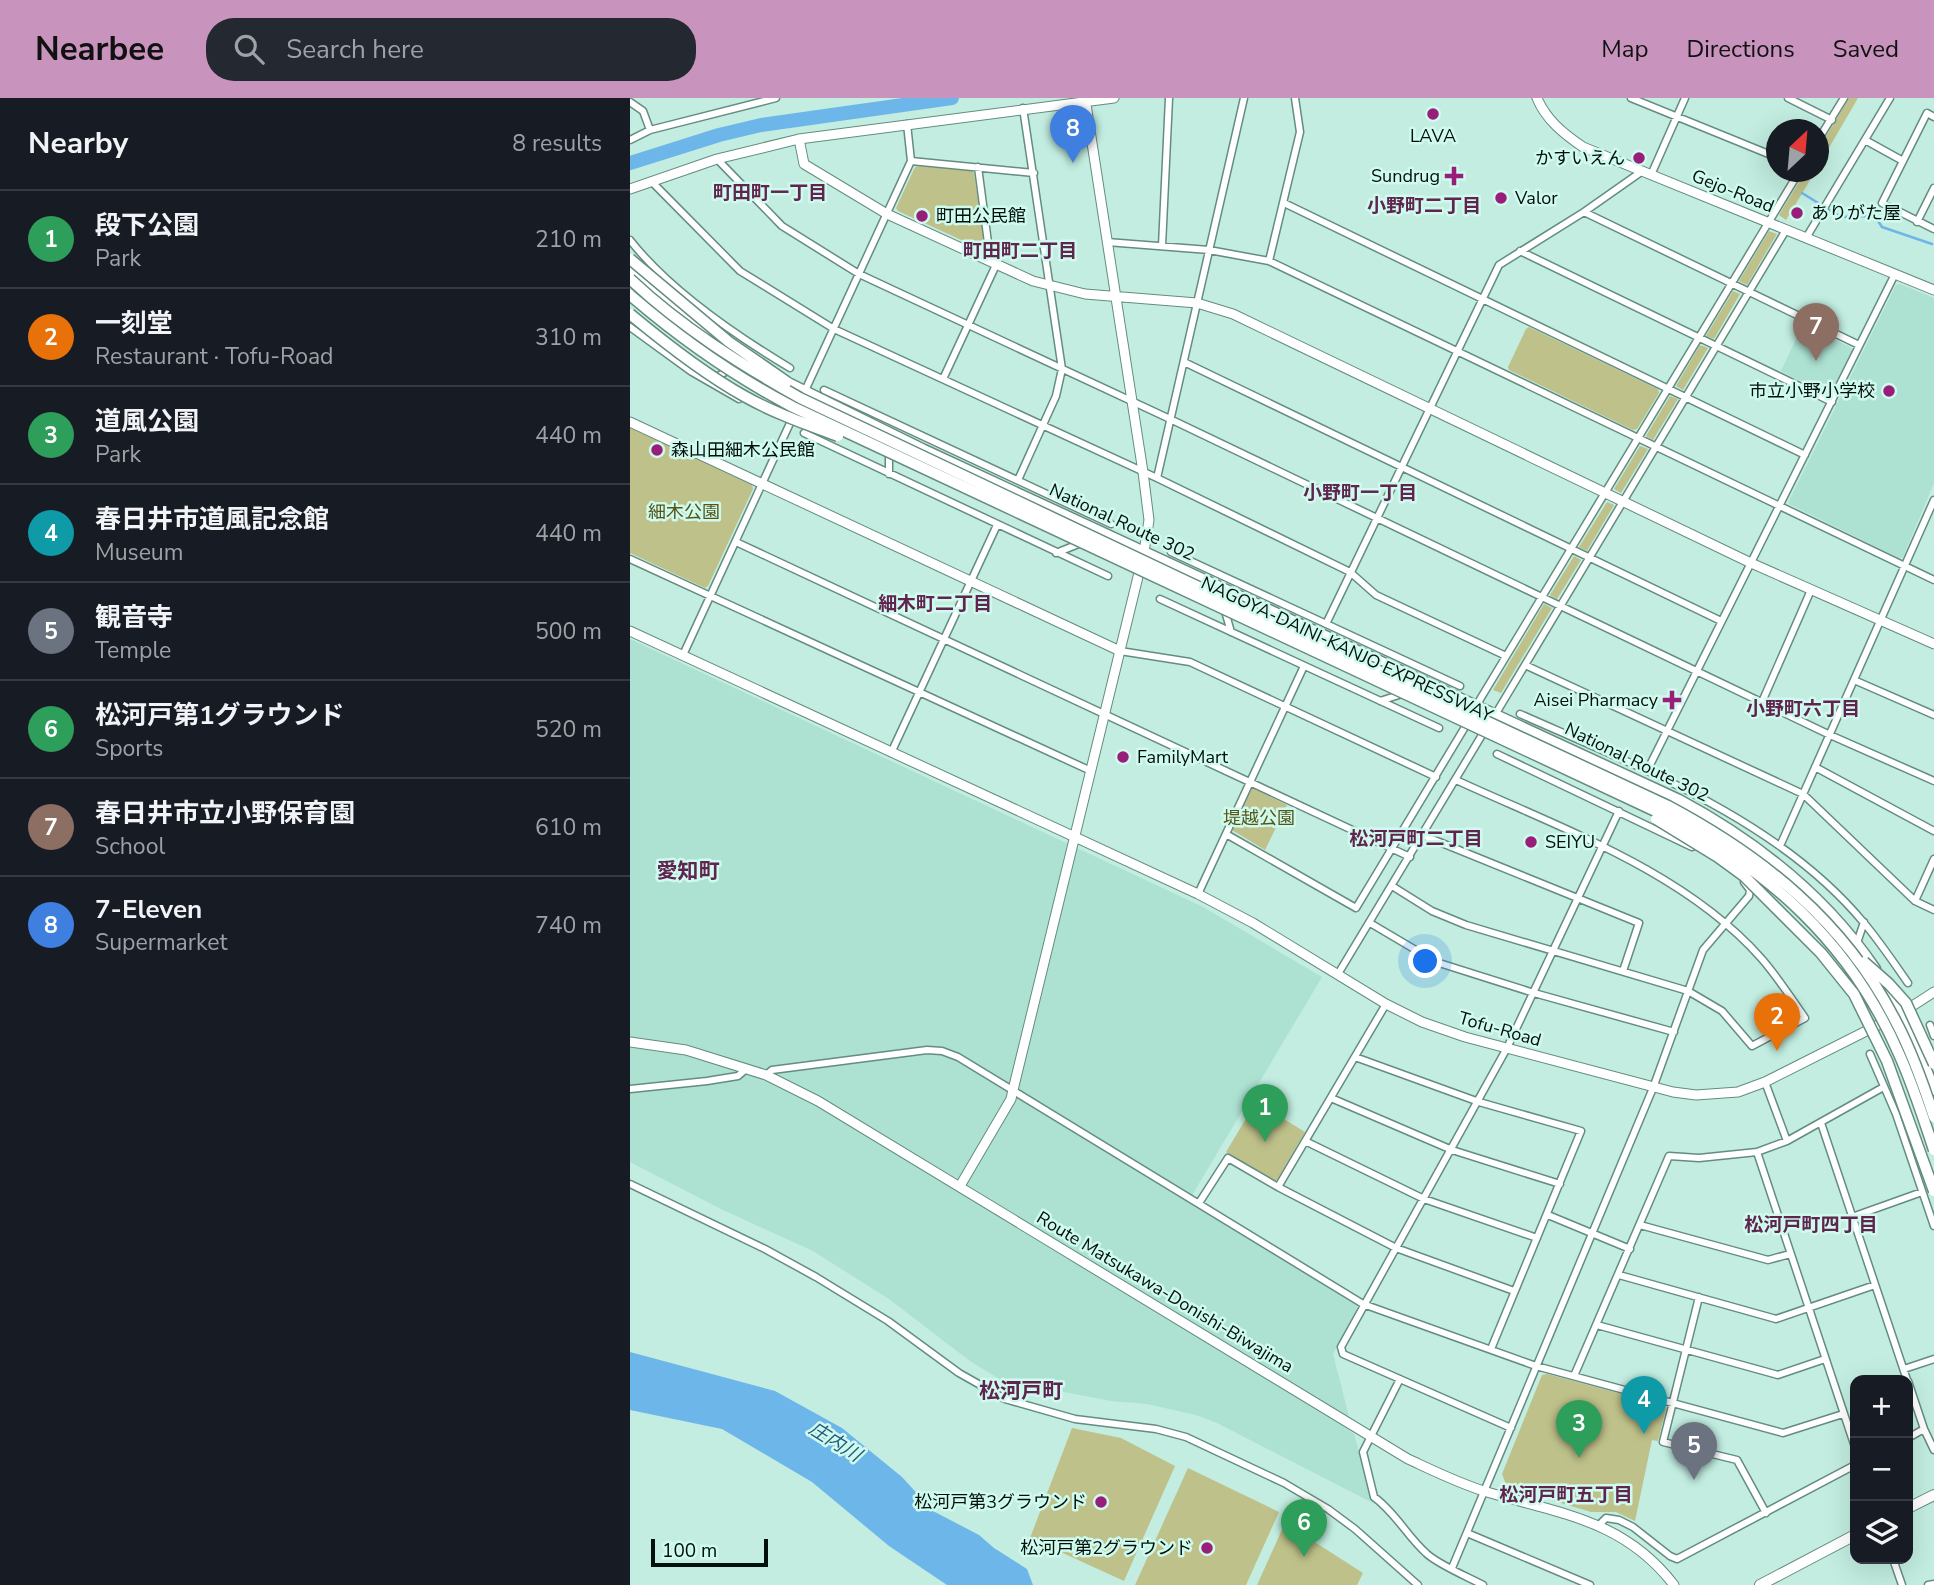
<!DOCTYPE html>
<html lang="en">
<head>
<meta charset="utf-8">
<style>
	:root { --surface:#171b24; --page:#242831; --text:#f1f3f6; --muted:#9ea1a6; --line:#363941; --accent:#c894be }
	body { margin:0; font-family:"Nunito Sans","Noto Sans JP",sans-serif; background:var(--page); color:var(--text) }
	.controls { position:absolute; right:21px; bottom:21px; display:grid; overflow:hidden; border-radius:14px; box-shadow:0 7px 28px #0002 }
	.controls button { width:63px; height:63px; display:grid; place-items:center; padding:0; border:0; border-bottom:2px solid var(--line); background:var(--surface); color:var(--text); font:35px sans-serif }
	.compass { position:absolute; left:1136px; top:21px; width:63px; height:63px; border-radius:50%; background:var(--surface); box-shadow:0 7px 28px #0002; rotate:26deg }
	.scale { position:absolute; left:21px; bottom:18px; width:117px; box-sizing:border-box; padding-left:7px; border:4px solid #02100c; border-top:0; font-size:19px; line-height:24px; white-space:nowrap; color:#02100c; -webkit-text-stroke:5px #cffaed; paint-order:stroke }
	.you { position:absolute; left:796px; top:864px; width:24px; height:24px; margin:-18px; border:5px solid #fff; border-radius:50%; background:#1a73e8; box-shadow:0 0 0 10px #1a73e833 }
	.badge { display:grid; place-items:center; width:46px; height:46px; border-radius:50%; background:var(--accent); color:#fff; font-size:23px; font-weight:700 }
	.pin { position:absolute; translate:-50% -58px; filter:drop-shadow(0 2px 4px #0008) }
	.pin::after { content:''; position:absolute; top:37px; width:24px; height:21px; background:inherit; clip-path:polygon(0 0,100% 0,50% 100%) }
	.list { margin:0; padding:0; list-style:none }
	h2 { display:flex; justify-content:space-between; align-items:center; height:91px; margin:0; padding:0 28px; font-size:30px }
	h2 small { font-size:23px; font-weight:400; color:var(--muted) }
	.list li { display:grid; grid-template-columns:46px 1fr auto; gap:21px; align-items:center; box-sizing:border-box; height:98px; padding:0 28px; border-top:2px solid var(--line) }
	.list b { display:block; font-size:26px; white-space:nowrap }
	.list p { margin:0; font-size:23px; white-space:nowrap; color:var(--muted) }
	.list em { font-size:23px; font-style:normal; color:var(--muted) }
	.icon { flex:none; width:38px; height:38px; fill:none; stroke:currentColor; stroke-width:2; stroke-linecap:round; stroke-linejoin:round }
	.map { position:relative; flex:none; width:1304px; height:1487px; overflow:hidden }
	header { display:flex; align-items:center; gap:42px; box-sizing:border-box; height:98px; padding:0 35px; background:var(--accent); color:#111 }
	header strong { font-size:33px }
	nav { display:flex; gap:38px; margin-inline-start:auto; font-size:24px }
	.search { width:490px; height:63px; background:var(--page); display:flex; align-items:center; gap:18px; box-sizing:border-box; padding:0 24px; border-radius:28px; color:var(--muted); font-size:26px }
	main { display:flex }
	aside { flex:1; background:var(--surface) }
	.map>svg:first-child { display:block }
	.built { fill:#ade1d2 }
	.green { fill:#bfc18a }
	.water { fill:#6db6ea }
	.lines { fill:none; stroke-linecap:round; stroke-linejoin:round }
	.stream { stroke:#6db6ea; stroke-width:2.5 }
	.river { stroke:#6db6ea; stroke-width:14 }
	.street-casing { stroke:#648c81; stroke-width:9 }
	.secondary-casing { stroke:#648c81; stroke-width:11 }
	.primary-casing { stroke:#648c81; stroke-width:12 }
	.highway-casing { stroke:#648c81; stroke-width:13 }
	.street { stroke:#fff; stroke-width:6 }
	.secondary { stroke:#fff; stroke-width:9 }
	.primary { stroke:#fff; stroke-width:10 }
	.highway { stroke:#fff; stroke-width:10 }
	.highway-bridge-casing { stroke:#648c81; stroke-width:13; stroke-linecap:butt }
	.highway-bridge { stroke:#fff; stroke-width:10 }
	.poi-dot { fill:#971f7a; stroke:#cffaed; stroke-width:2.5 }
	.labels { text-anchor:middle; dominant-baseline:central; stroke-width:5; stroke-linejoin:round; paint-order:stroke }
	.poi-label { font-size:18px; fill:#02100c; stroke:#cffaed; text-anchor:end }
	.street-label { font-size:18px; fill:#02100c; stroke:#cffaed }
	.park-label { font-size:18px; fill:#555519; stroke:#cffaed }
	.neighbourhood-label { font-size:19px; font-weight:bold; fill:#5f254f; stroke:#cffaed }
	.water-label { font-size:19px; font-style:italic; fill:#265a7e; stroke:#cffaed }
	.quarter-label { font-size:21px; font-weight:bold; fill:#5f254f; stroke:#cffaed }
</style>
</head>
<body>
<header>
<strong>Nearbee</strong>
<div class="search"><svg class="icon" aria-label="search" viewBox="0 0 24 24"><circle cx="10" cy="10" r="6"/><path d="M15 15l6 6"/></svg>Search here</div>
<nav><a>Map</a><a>Directions</a><a>Saved</a></nav>
</header>
<main>
<aside>
<h2>Nearby<small>8 results</small></h2>
<ul class="list">
<li><span class="badge" style="background:#2e9e5b">1</span><div><b>段下公園</b><p>Park</p></div><em>210 m</em></li>
<li><span class="badge" style="background:#e8710a">2</span><div><b>一刻堂</b><p>Restaurant · Tofu-Road</p></div><em>310 m</em></li>
<li><span class="badge" style="background:#2e9e5b">3</span><div><b>道風公園</b><p>Park</p></div><em>440 m</em></li>
<li><span class="badge" style="background:#0f9aa8">4</span><div><b>春日井市道風記念館</b><p>Museum</p></div><em>440 m</em></li>
<li><span class="badge" style="background:#6b7280">5</span><div><b>観音寺</b><p>Temple</p></div><em>500 m</em></li>
<li><span class="badge" style="background:#2e9e5b">6</span><div><b>松河戸第1グラウンド</b><p>Sports</p></div><em>520 m</em></li>
<li><span class="badge" style="background:#8d6e63">7</span><div><b>春日井市立小野保育園</b><p>School</p></div><em>610 m</em></li>
<li><span class="badge" style="background:#3f7fe0">8</span><div><b>7-Eleven</b><p>Supermarket</p></div><em>740 m</em></li>
</ul>
</aside>
<div class="map">
<svg width="1304" height="1487" viewBox="0 0 1304 1487">
	<rect width="100%" height="100%" fill="#c2ede0"/>
	<path class="built" d="M1270,186L1304,200V385L1273,459L1269,460L1159,406V403L1266,187Z
		M1173,226L1220,249L1222,252L1201,295L1197,296L1151,273Z
		M0,541L573,809L692,879L558,1104L727,1207V1210L703,1256L719,1319L714,1329L724,1336L743,1405L587,1325L566,1317L517,1306L481,1303L371,1282L340,1263L259,1201L183,1153L91,1111L0,1064Z"/>
	<path class="green" d="M1219,0H1228L1189,67V50Z
		M288,68L342,73L344,75L355,148L351,151L268,113L266,110L285,69Z
		M1175,74H1185L1156,122L1149,117Z
		M1139,133L1147,136L1117,187L1109,183Z
		M1103,193L1110,196L1084,241L1076,238Z
		M899,229L1028,291L1029,295L1007,331L1003,332L879,272L878,269L896,231Z
		M1070,247L1078,250L1053,292L1046,288Z
		M1040,298L1048,301L1023,342L1016,338Z
		M0,329L122,387L123,391L78,488L75,490L0,455Z
		M1010,348L1018,351L991,395L984,391Z
		M977,404L984,407L957,453L949,449Z
		M944,458L951,462L927,501L920,497Z
		M914,506L922,510L871,595L863,592Z
		M622,690L657,707L635,752L602,732Z
		M626,1004L675,1034L647,1082L644,1083L596,1054Z
		M917,1276L1033,1307L1036,1311L1028,1343L1022,1342L1005,1423L986,1414H961L877,1389L872,1376L912,1277Z
		M442,1330L491,1340L545,1368L494,1483L400,1440Z
		M558,1370L649,1414L616,1487H505Z
		M655,1425L733,1475L727,1487H627Z"/>
	<path class="water" d="M0,1254L145,1293L212,1330L272,1379L303,1413L349,1437L364,1450L397,1471L403,1487H317L259,1448L182,1384L92,1331L0,1312Z"/>
	<g class="lines">
		<path class="stream" d="M1172,95L1211,119L1240,118L1246,120L1252,129L1302,146"/>
		<path class="river" d="M0,65L89,37L131,27L322,0"/>
		<g class="street-casing">
			<path id="street" d="M1001,0L1146,59
				M1158,0L1202,22
				M0,4L13,13L20,32
				M1304,19L1297,15L1252,105L1304,131
				M0,42L20,32L146,0
				M1188,42L1214,0
				M1235,42L1273,63
				M87,61L152,128L229,176L540,321L1200,637L1304,683
				M281,63L404,75
				M348,69L359,152L358,163
				M1021,77L1055,0
				M21,83L110,173L204,231L527,380L720,474L746,497L876,558
				M654,105L1175,357
				M954,114L1229,247
				M1287,124L1304,90
				M1176,140L1260,0
				M0,142C40,193 105,237 160,270
				M477,144L579,152L639,163L1304,482
				M532,148L539,0
				M890,153L1202,304
				M639,163L670,34L665,0
				M0,229L62,274L109,301
				M554,264L1091,523
				M83,281L113,264
				M313,281L366,167
				M194,292L481,426
				M174,335L478,478
				M259,353V376
				M527,380L614,0
				M388,382L426,298L432,271L393,10
				M106,444L780,759
				M541,454L830,588
				M426,455L451,445
				M0,461L461,673
				M530,501L809,630
				M595,513L601,534
				M696,526L869,167L954,114L1011,74
				M490,553L560,564L806,679
				M53,557L281,63L277,26
				M895,567L1173,696L1285,803L1304,812
				M1224,582L1304,617
				M750,603L775,595
				M1132,604L1181,492
				M846,608L1169,74
				M890,616C1009,669 1149,722 1234,825C1250,844 1264,865 1278,885
				M865,617L1156,132
				M261,655L367,427
				M867,656L1062,749
				M1185,669L1304,733
				M1017,673L1265,176
				M596,736L726,810L838,624
				M792,737L1009,825L993,873
				M1150,748L1304,402
				M762,788L802,813L836,827L1058,893L1092,913L1122,948L1175,920C1161,900 1147,878 1131,860C1054,773 930,730 826,682
				M568,796L674,568
				M1285,803L1304,761
				M740,825L806,864L904,895L1044,934
				M1227,845L1234,824
				M708,876L855,632
				M1300,927L1304,938
				M1240,956L1266,1016L1304,1128
				M725,959L849,1004L951,1033L861,1251
				M136,977L142,972L297,952L312,953L328,959L733,1206L906,1268L1153,1335L1213,1316
				M1135,984L1157,1043
				M0,991L77,983L108,978L116,971
				M701,1000L822,1052L930,1086
				M1191,1025L1277,1282
				M675,1043L794,1101L907,1140
				M1127,1054L1225,1349
				M0,1086L135,1151L186,1179L258,1223L329,1275L375,1301L445,1321L526,1331L556,1339L654,1385L698,1411L725,1431L788,1487
				M648,1089L756,906
				M569,1105L598,1060L648,1089L766,1150L884,1193
				M918,1117L1000,1151
				M1222,1119L1292,1094
				M1010,1127L1138,1162L1160,1156
				M989,1177L1146,1221L1245,1187
				M1069,1199L1033,1344L1107,1362L1136,1415
				M967,1227L1148,1277L1195,1261
				M1274,1271L1304,1261
				M944,1278L1039,1058L1069,1060L1127,1054L1157,1043L1250,991
				M770,1281L733,1354L744,1399C765,1414 777,1438 796,1455C807,1466 838,1479 853,1487
				M1278,1283L1294,1331L1278,1340
				M881,1330L713,1256L711,1249L877,950L989,713
				M1294,1331L1304,1352
				M969,1427L976,1420L989,1422L1003,1429L1040,1458L1047,1461L1225,1367
				M837,1435L960,1487
				M1263,1461L1272,1487
				M822,1470L1023,990L1073,852L1119,798L1120,792L1114,784
				M1298,1487L1304,1486"/>
		</g>
		<g class="secondary-casing">
			<path id="secondary" d="M907,0C916,22 934,36 953,49L1304,192
				M169,41L174,66L257,116L403,183L455,196L567,205L603,216L1121,465L1304,546
				M0,91L87,61L169,41L484,0
				M0,324L490,553
				M0,533L568,796L623,825L756,906L792,924L835,939L1043,994L1066,997L1108,994L1135,984L1258,922
				M1273,914L1304,894
				M0,944L56,952L136,977L188,1003L778,1361C804,1373 830,1386 857,1394C931,1416 994,1422 1044,1487
				M330,1088L381,1001L383,992L514,454L519,422L513,374L455,0"/>
		</g>
		<g class="primary-casing">
			<path id="primary" d="M1278,1410L1304,1397
				M1130,1487L1225,1437"/>
		</g>
		<g class="highway-casing">
			<path id="highway" d="M0,172L68,228L115,261
				M150,281L294,352L1049,702C1127,744 1195,797 1245,871
				M1253,884L1283,939L1304,992"/>
		</g>
		<use href="#street" class="street"/>
		<use href="#secondary" class="secondary"/>
		<use href="#primary" class="primary"/>
		<use href="#highway" class="highway"/>
		<g class="highway-bridge-casing">
			<path id="highway-bridge" d="M0,161L99,244L157,284
				M0,181C51,229 110,266 170,300L556,483L1038,708C1132,758 1214,823 1264,920C1281,951 1293,985 1304,1019
				M0,197C51,241 104,278 163,309L1034,717C1139,772 1221,845 1269,956C1283,987 1293,1019 1304,1052
				M0,216C36,246 73,275 114,298C144,315 176,326 208,338
				M1026,721L1088,759L1114,778L1191,855L1224,896L1257,963L1304,1093
				M1234,864L1259,886L1276,905L1304,966"/>
		</g>
		<use href="#highway-bridge" class="highway-bridge"/>
	</g>
	<g class="poi-dot">
		<circle cx="803" cy="16" r="7"/>
		<circle cx="1009" cy="60" r="7"/>
		<path d="M820.5 67.5h7v7h7v7h-7v7h-7v-7h-7v-7h7z"/>
		<circle cx="871" cy="100" r="7"/>
		<circle cx="1167" cy="115" r="7"/>
		<circle cx="292" cy="118" r="7"/>
		<circle cx="1259" cy="293" r="7"/>
		<circle cx="27" cy="352" r="7"/>
		<path d="M1038.5 591.5h7v7h7v7h-7v7h-7v-7h-7v-7h7z"/>
		<circle cx="493" cy="659" r="7"/>
		<circle cx="901" cy="744" r="7"/>
		<circle cx="471" cy="1404" r="7"/>
		<circle cx="577" cy="1450" r="7"/>
	</g>
	<g class="labels">
		<g class="poi-label">
			<text x="803" y="38" text-anchor="middle">LAVA</text>
			<text x="995" y="60">かすいえん</text>
			<text x="810" y="78">Sundrug</text>
			<text x="885" y="100" text-anchor="start">Valor</text>
			<text x="1181" y="115" text-anchor="start">ありがた屋</text>
			<text x="306" y="118" text-anchor="start">町田公民館</text>
			<text x="1245" y="293">市立小野小学校</text>
			<text x="41" y="352" text-anchor="start">森山田細木公民館</text>
			<text x="1028" y="602">Aisei Pharmacy</text>
			<text x="507" y="659" text-anchor="start">FamilyMart</text>
			<text x="915" y="744" text-anchor="start">SEIYU</text>
			<text x="457" y="1404">松河戸第3グラウンド</text>
			<text x="563" y="1450">松河戸第2グラウンド</text>
		</g>
		<g class="street-label">
			<text transform="translate(1103 93) rotate(22)">Gejo-Road</text>
			<text transform="translate(492 424) rotate(25)">National Route 302</text>
			<text transform="translate(717 551) rotate(25)">NAGOYA-DAINI-KANJO EXPRESSWAY</text>
			<text transform="translate(1007 664) rotate(26)">National Route 302</text>
			<text transform="translate(870 931) rotate(16)">Tofu-Road</text>
			<text transform="translate(535 1194) rotate(31)">Route Matsukawa-Donishi-Biwajima</text>
		</g>
		<g class="park-label">
			<text x="54" y="414">細木公園</text>
			<text x="629" y="720">堤越公園</text>
		</g>
		<g class="neighbourhood-label">
			<text x="140" y="95">町田町一丁目</text>
			<text x="794" y="108">小野町二丁目</text>
			<text x="390" y="153">町田町二丁目</text>
			<text x="730" y="395">小野町一丁目</text>
			<text x="305" y="506">細木町二丁目</text>
			<text x="1173" y="611">小野町六丁目</text>
			<text x="786" y="741">松河戸町二丁目</text>
			<text x="1181" y="1127">松河戸町四丁目</text>
			<text x="936" y="1397">松河戸町五丁目</text>
		</g>
		<g class="water-label">
			<text transform="translate(205 1344) rotate(32)">庄内川</text>
		</g>
		<g class="quarter-label">
			<text x="58" y="773">愛知町</text>
			<text x="391" y="1293">松河戸町</text>
		</g>
	</g>
</svg>
<div class="controls">
<button>+</button>
<button>−</button>
<button><svg class="icon" aria-label="layers" viewBox="0 0 24 24"><path d="M12 4l9 5-9 5-9-5zM3 14l9 5 9-5"/></svg></button>
</div>
<svg class="compass" viewBox="-18 -18 36 36"><path d="M0-13l5 13h-10z" fill="#e53935"/><path d="M0 13l5-13h-10z" fill="#9ea1a6"/></svg>
<div class="scale">100 m</div>
<div class="you"></div>
<div class="pin badge" style="left:635px;top:1044px;background:#2e9e5b">1</div>
<div class="pin badge" style="left:1147px;top:953px;background:#e8710a">2</div>
<div class="pin badge" style="left:949px;top:1360px;background:#2e9e5b">3</div>
<div class="pin badge" style="left:1014px;top:1336px;background:#0f9aa8">4</div>
<div class="pin badge" style="left:1064px;top:1382px;background:#6b7280">5</div>
<div class="pin badge" style="left:674px;top:1459px;background:#2e9e5b">6</div>
<div class="pin badge" style="left:1186px;top:263px;background:#8d6e63">7</div>
<div class="pin badge" style="left:443px;top:65px;background:#3f7fe0">8</div>
</div>
</main>
</body>
</html>
